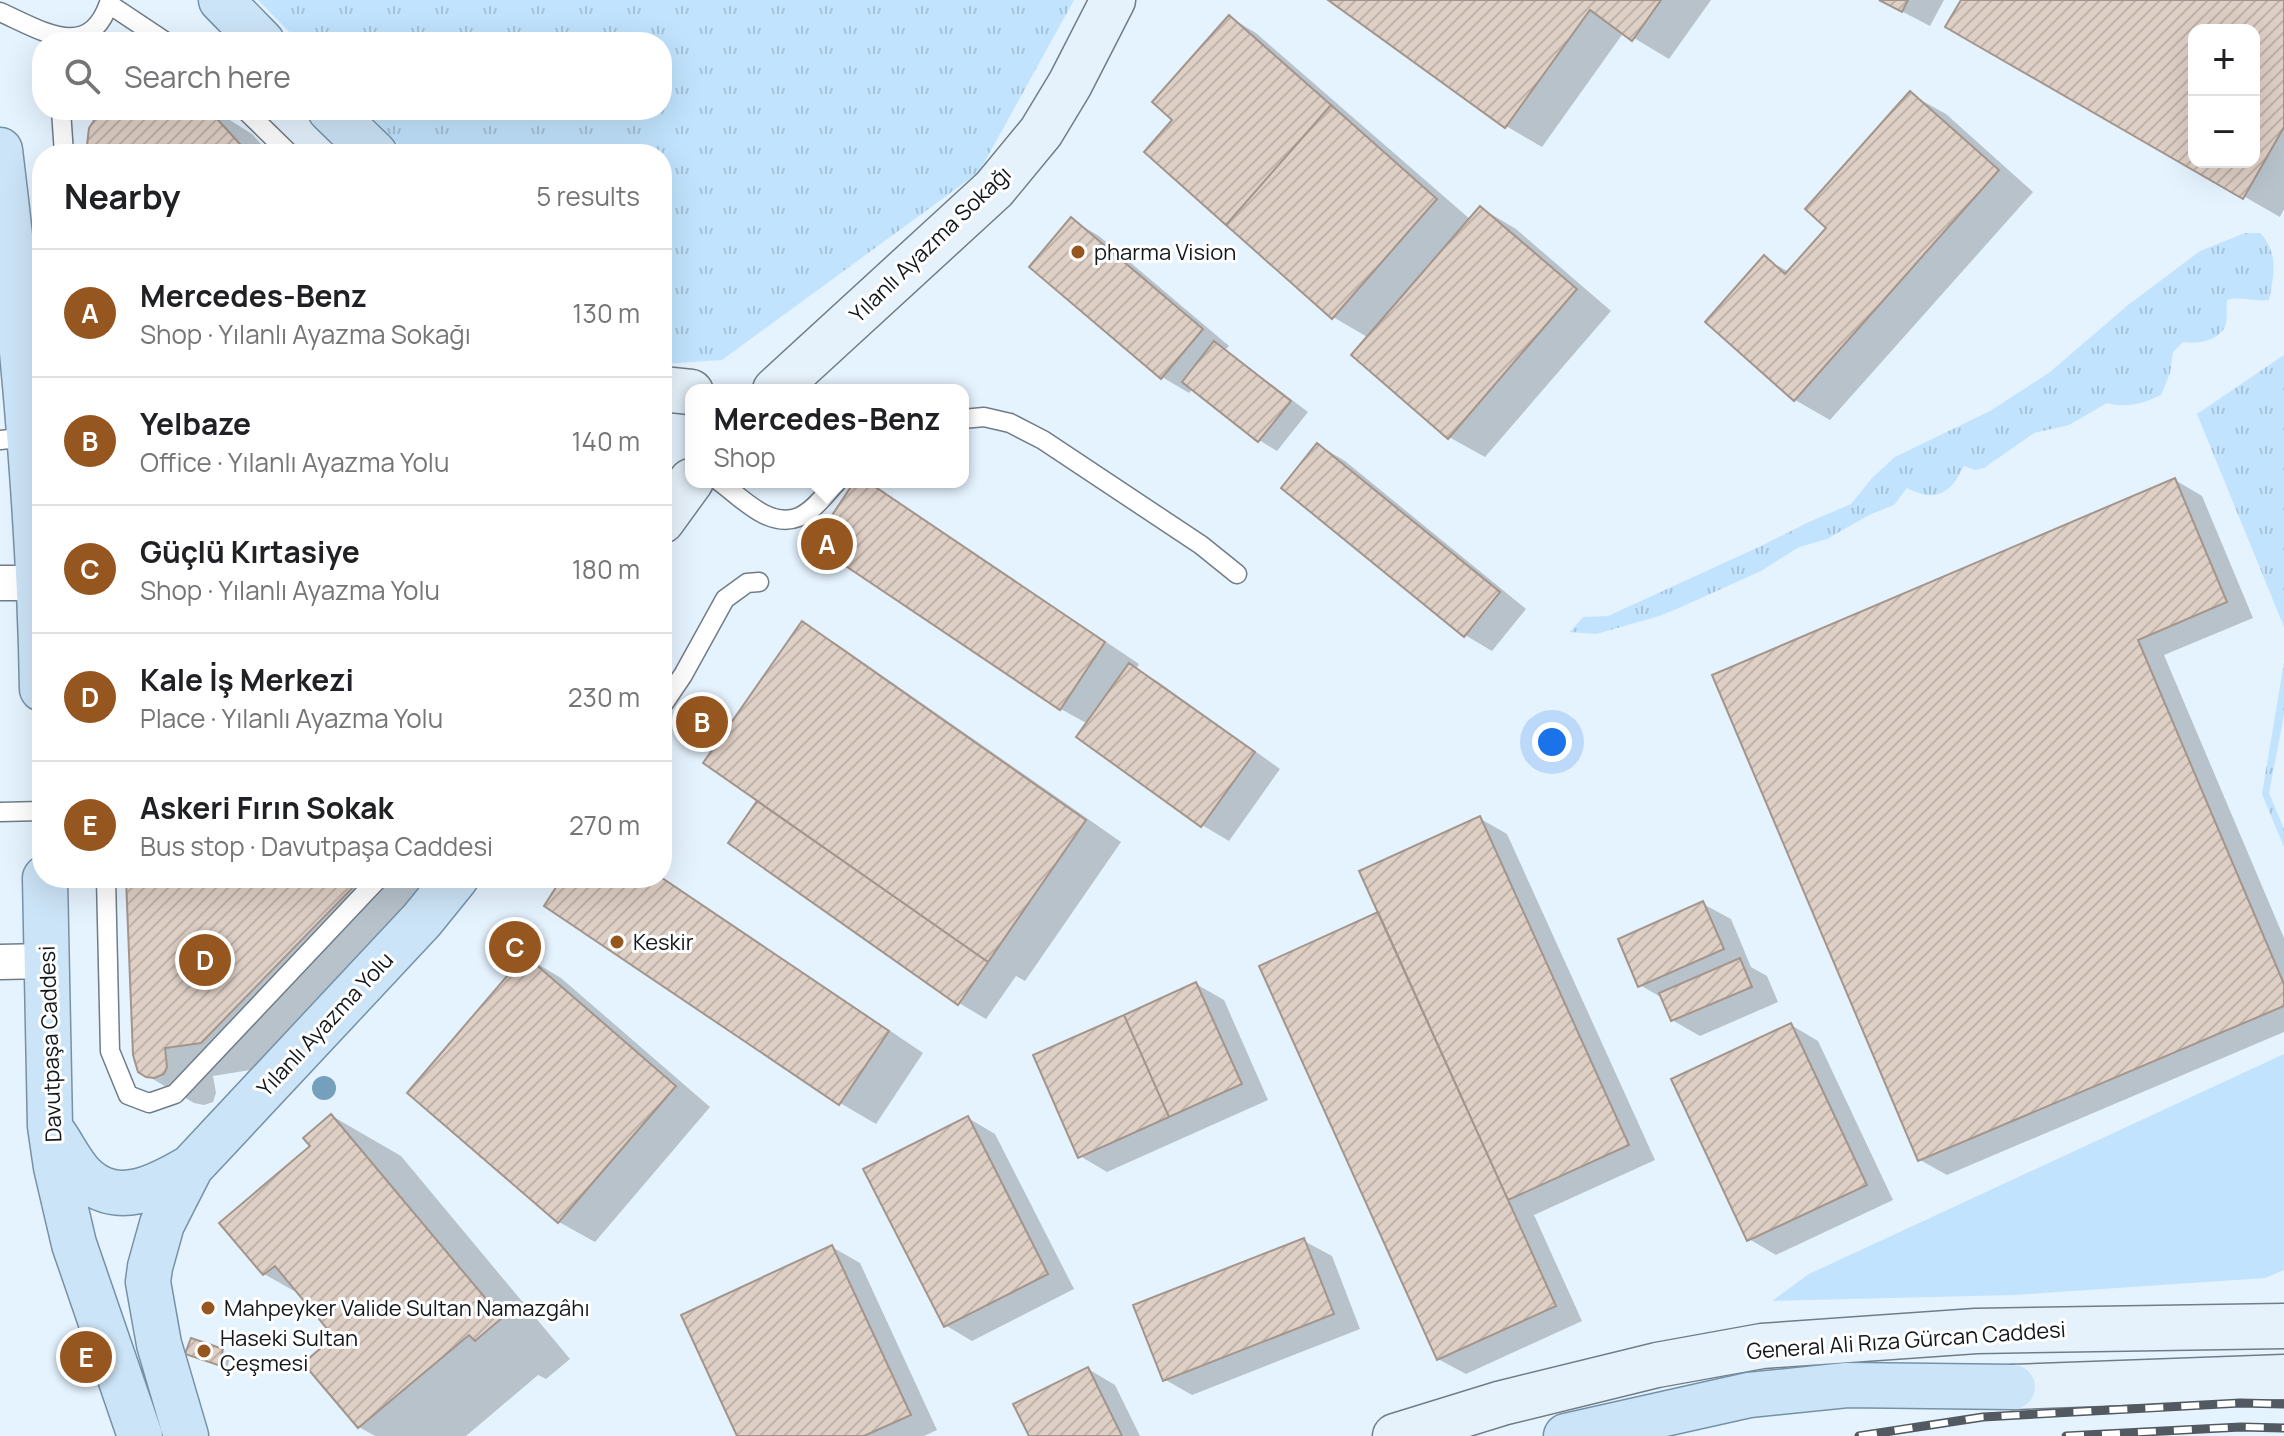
<!DOCTYPE html>
<html lang="en">
<head>
<meta charset="utf-8">
<style>
	:root { --surface:#fff; --page:#f2f2f2; --text:#202124; --muted:#757577; --line:#e0e0e0; --accent:#96561f }
	body { margin:0; font-family:Manrope,sans-serif; background:var(--page); color:var(--text) }
	.controls { position:absolute; right:24px; top:24px; display:grid; overflow:hidden; border-radius:16px; box-shadow:0 8px 32px #0002 }
	.controls button { width:72px; height:72px; display:grid; place-items:center; padding:0; border:0; border-bottom:2px solid var(--line); background:var(--surface); color:var(--text); font:40px sans-serif }
	.you { position:absolute; left:1552px; top:742px; width:28px; height:28px; margin:-20px; border:6px solid #fff; border-radius:50%; background:#1a73e8; box-shadow:0 0 0 12px #1a73e833 }
	.badge { display:grid; place-items:center; width:52px; height:52px; border-radius:50%; background:var(--accent); color:#fff; font-size:26px; font-weight:700 }
	.pin { position:absolute; translate:-50% -50%; border:4px solid #fff; box-shadow:0 2px 8px #0006 }
	.popup { position:absolute; left:685px; top:384px; width:284px; height:104px; box-sizing:border-box; display:grid; place-content:center; border-radius:16px; background:var(--surface); filter:drop-shadow(0 2px 6px #0005); font-size:26px; white-space:nowrap; color:var(--muted) }
	.popup b { font-size:30px; color:var(--text) }
	.popup::after { content:''; position:absolute; left:50%; top:100%; margin-left:-16px; border:16px solid transparent; border-top-color:var(--surface) }
	.list { margin:0; padding:0; list-style:none }
	h2 { display:flex; justify-content:space-between; align-items:center; height:104px; margin:0; padding:0 32px; font-size:34px }
	h2 small { font-size:26px; font-weight:400; color:var(--muted) }
	.list li { display:grid; grid-template-columns:52px 1fr auto; gap:24px; align-items:center; box-sizing:border-box; height:128px; padding:0 32px; border-top:2px solid var(--line) }
	.list b { display:block; font-size:30px; white-space:nowrap }
	.list p { margin:0; font-size:26px; white-space:nowrap; color:var(--muted) }
	.list em { font-size:26px; font-style:normal; color:var(--muted) }
	.icon { flex:none; width:44px; height:44px; fill:none; stroke:currentColor; stroke-width:2; stroke-linecap:round; stroke-linejoin:round }
	.map { position:relative; flex:none; width:2284px; height:1436px; overflow:hidden }
	.search { position:absolute; background:var(--surface); box-shadow:0 8px 32px #0002; left:32px; top:32px; width:640px; height:88px; display:flex; align-items:center; gap:20px; box-sizing:border-box; padding:0 28px; border-radius:32px; color:var(--muted); font-size:30px }
	.panel { position:absolute; background:var(--surface); box-shadow:0 8px 32px #0002; left:32px; top:144px; width:640px; height:744px; border-radius:32px }
	.map>svg:first-child { display:block }
	.grass { fill:url(#grass-tufts) }
	.green { fill:#c1e3fd }
	.shadow { fill:#0003; fill-rule:evenodd }
	.building { fill:url(#building-hatch); stroke:#a3958c; stroke-width:2; fill-rule:evenodd }
	.lines { fill:none; stroke-linecap:round; stroke-linejoin:round }
	.lane-casing { stroke:#707d87; stroke-width:21 }
	.street-casing { stroke:#707d87; stroke-width:37 }
	.secondary-casing { stroke:#707d87; stroke-width:47 }
	.primary-casing { stroke:#7591a6; stroke-width:47 }
	.lane { stroke:#fff; stroke-width:18 }
	.street { stroke:#fff; stroke-width:34 }
	.secondary { stroke:#e6f2fb; stroke-width:44 }
	.primary { stroke:#cce4f7; stroke-width:44 }
	.rail-casing { stroke:#525960; stroke-width:9 }
	.rail { stroke:#fff; stroke-width:6; stroke-dasharray:18; stroke-linecap:butt }
	.tree { fill:#74a0bc }
	.poi-dot { fill:#96561f; stroke:#fff; stroke-width:3 }
	.labels { text-anchor:middle; dominant-baseline:central; stroke-width:6; stroke-linejoin:round; paint-order:stroke }
	.street-label { font-size:22px; fill:#13181c; stroke:#fff }
	.poi-label { font-size:22px; fill:#13181c; stroke:#fff; text-anchor:start }
</style>
</head>
<body>
<div class="map">
<svg width="2284" height="1436" viewBox="0 0 2284 1436">
	<defs>
		<pattern id="grass-tufts" width="24" height="20" patternUnits="userSpaceOnUse" patternTransform="scale(2)"><rect width="24" height="20" fill="#c1e3fd"/><path d="M3 7l-1-3M5 7V3M7 7l1-3M15 17l-1-3M17 17v-4M19 17l1-3" fill="none" stroke="#a5c2d8"/></pattern>
		<pattern id="building-hatch" width="6" height="6" patternUnits="userSpaceOnUse" patternTransform="scale(2)"><rect width="6" height="6" fill="#dfd0c6"/><path d="M-1 1l2-2M0 6l6-6M5 7l2-2" fill="none" stroke="#beb2aa"/></pattern>
	</defs>
	<rect width="100%" height="100%" fill="#e5f3fe"/>
	<path class="grass" d="M258,0H1074L979,172L722,360L662,364V154H407L365,110H662V42H299Z
		M2245,233H2260C2279,253 2274,275 2269,300C2253,302 2242,296 2227,300C2226,308 2228,320 2225,327C2217,342 2196,344 2183,342L2173,352L2170,373L2161,395C2142,404 2127,408 2107,403L2069,425L2034,433L1984,468L1975,470L1964,466C1960,473 1955,483 1949,488C1936,500 1920,495 1907,488L1894,505L1869,515L1827,539L1799,547L1761,571L1679,608L1656,617L1596,634L1570,632L1583,617L1608,616L1761,546L1809,522L1851,504L1872,478L1895,457L1990,411L2050,372L2128,305L2200,251Z
		M2284,355V627L2197,414Z
		M2284,662V715L2269,793L2284,829V847L2262,794Z"/>
	<path class="green" d="M2284,1054V1270L2265,1278L2014,1295L1772,1301L1809,1274Z"/>
	<path class="shadow" d="M1331,0H1711L1669,59L1624,32L1542,147L1506,126Z
		M1880,0H1944L1930,26Z
		M1963,0H2284V209L2280,217L1948,27ZM2194,30H2254V162H2194Z
		M1229,17L1256,33L1471,220L1481,208L1516,229L1611,311L1485,457L1449,437L1369,338L1333,317L1175,119Z
		M1910,94L1946,114L2033,192L1830,420L1795,400L1764,258L1789,272L1828,228Z
		M104,110H214L252,134L270,154H88Z
		M1072,220L1099,236L1229,346L1225,350L1308,412L1277,451L1259,440L1193,388L1189,393L1162,377Z
		M1318,445L1345,461L1526,609L1492,651L1465,635Z
		M2175,480L2202,496L2253,618L2164,655L2284,938V1032L1947,1175L1920,1160Z
		M857,482H865L894,499L1139,664L1136,669L1157,681L1280,769L1229,841L1202,825L1088,724L1061,709Z
		M802,624L837,644L1121,842L1025,981L1016,976L986,1019L959,1003L730,843L760,800Z
		M1479,818L1507,834L1655,1160L1534,1215L1582,1321L1466,1374L1438,1359Z
		M662,877L923,1053L876,1124L840,1103L547,905L565,878Z
		M128,878H438L250,1070L213,1076L216,1093L213,1102L204,1105L194,1103L144,1074Z
		M1703,904L1731,919L1751,967L1767,976L1778,1002L1700,1036L1672,1020L1664,999L1640,985Z
		M526,957L561,978L710,1107L595,1242L559,1222L410,1092Z
		M1196,984L1224,1000L1268,1100L1107,1172L1080,1156Z
		M1791,1025L1818,1041L1893,1200L1776,1255L1749,1239Z
		M332,1116L401,1156L570,1359L546,1379L538,1375L466,1436H375L359,1427L337,1337L303,1296L264,1274L313,1147Z
		M968,1118L995,1134L1074,1289L972,1341L945,1325Z
		M1304,1241L1332,1256L1360,1329L1192,1395L1164,1379Z
		M832,1247L860,1263L937,1430L924,1436H739Z
		M192,1341L223,1351L231,1355L227,1368L188,1353Z
		M1088,1369L1115,1385L1140,1436H1031Z"/>
	<path class="building" d="M1328,0H1661L1632,41L1590,10L1505,128Z
		M1879,0H1908L1902,12Z
		M1961,0H2284V127L2243,199L1945,27ZM2194,30H2254V162H2194Z
		M1229,15L1331,105L1226,225L1144,152L1172,120L1152,102Z
		M1910,91L1999,170L1794,401L1705,322L1764,255L1785,274L1826,228L1805,209Z
		M1331,105L1437,199L1332,319L1226,225Z
		M101,110H209L249,154H86L89,128Z
		M1480,206L1577,289L1448,439L1351,355Z
		M1071,217L1203,329L1161,379L1029,267Z
		M1214,341L1291,401L1258,442L1182,382Z
		M1317,443L1500,592L1464,637L1281,488Z
		M2175,478L2227,602L2138,640L2284,984V1006L1918,1161L1712,675Z
		M854,482H868L1105,642L1060,710L813,544Z
		M802,621L1086,820L988,962L703,763Z
		M1129,663L1255,752L1201,827L1076,737Z
		M757,801L988,962L958,1005L728,843Z
		M1480,816L1629,1145L1508,1200L1359,871Z
		M126,878H362L201,1043L165,1048L167,1067L164,1074L154,1078L146,1077L138,1072L133,1055Z
		M562,878H662L889,1031L839,1105L544,906Z
		M1703,901L1724,949L1638,987L1618,939Z
		M1378,912L1556,1306L1437,1360L1259,966Z
		M525,955L676,1086L558,1223L407,1093Z
		M1740,958L1752,987L1671,1021L1659,993Z
		M1196,982L1242,1084L1169,1117L1124,1015Z
		M1124,1015L1169,1117L1078,1158L1033,1055Z
		M1791,1023L1867,1185L1747,1241L1671,1079Z
		M331,1114L502,1318L475,1341L469,1335L358,1428L303,1363L334,1337L275,1266L263,1275L219,1223L310,1146L303,1138Z
		M968,1116L1048,1274L944,1327L863,1169Z
		M1304,1238L1334,1314L1163,1381L1133,1305Z
		M832,1245L911,1415L864,1436H737L681,1315Z
		M191,1338L223,1349L218,1365L185,1354Z
		M1088,1367L1122,1436H1029L1013,1404Z"/>
	<g class="lines">
		<g class="lane-casing">
			<path id="lane" d="M109,4L166,42
				M0,12C41,30 90,64 110,0
				M61,110L64,154
				M245,110L290,154
				M963,419L984,417L1010,423L1043,440L1201,545L1237,574
				M0,440L29,437
				M720,482C742,498 769,529 799,517C814,511 826,493 837,482
				M662,706L683,675L725,599L747,583L759,582
				M0,812L42,811
				M106,878L110,1051L128,1095L149,1103L175,1094L379,878"/>
		</g>
		<g class="street-casing">
			<path id="street" d="M0,583H40
				M0,962L46,961"/>
		</g>
		<g class="secondary-casing">
			<path id="secondary" d="M662,389L691,392
				M775,390L994,189L1041,132L1070,84L1113,0
				M662,521L691,481
				M2013,1387L2284,1377
				M1395,1436L1502,1403L1657,1365L1762,1346L1976,1331L2284,1326"/>
		</g>
		<g class="primary-casing">
			<path id="primary" d="M221,0L262,42
				M330,110L375,154
				M0,150C22,329 39,509 42,689
				M45,878L50,1126L56,1167L74,1244L140,1436
				M55,1135C64,1148 72,1165 83,1176C117,1209 157,1187 191,1167
				M186,1436L159,1344L148,1282L150,1267L162,1224L191,1167L422,920L456,878
				M1566,1436L1749,1395L1847,1385L2013,1387"/>
		</g>
		<use href="#lane" class="lane"/>
		<use href="#street" class="street"/>
		<use href="#secondary" class="secondary"/>
		<use href="#primary" class="primary"/>
		<g class="rail-casing">
			<path id="rail" d="M1859,1436L1983,1417L2240,1403L2284,1404
				M2066,1436L2241,1427L2284,1428"/>
		</g>
		<use href="#rail" class="rail"/>
	</g>
	<circle class="tree" cx="324" cy="1088" r="12"/>
	<g class="poi-dot">
		<circle cx="1078" cy="252" r="8"/>
		<circle cx="617" cy="942" r="8"/>
		<circle cx="208" cy="1308" r="8"/>
		<circle cx="204" cy="1351" r="8"/>
	</g>
	<g class="labels">
		<g class="street-label">
			<text transform="translate(930 244) rotate(-44)">Yılanlı Ayazma Sokağı</text>
			<text transform="translate(325 1024) rotate(-47)">Yılanlı Ayazma Yolu</text>
			<text transform="translate(50 1044) rotate(-92)">Davutpaşa Caddesi</text>
			<text transform="translate(1906 1340) rotate(-4)">General Ali Rıza Gürcan Caddesi</text>
		</g>
		<g class="poi-label">
			<text x="1094" y="252">pharma Vision</text>
			<text x="633" y="942">Keskir</text>
			<text x="224" y="1308">Mahpeyker Valide Sultan Namazgâhı</text>
			<text x="220" y="1338">Haseki Sultan<tspan x="220" dy="25">Çeşmesi</tspan></text>
		</g>
	</g>
</svg>
<div class="controls">
<button>+</button>
<button>−</button>
</div>
<div class="you"></div>
<div class="pin badge" style="left:827px;top:544px">A</div>
<div class="popup"><b>Mercedes-Benz</b>Shop</div>
<div class="pin badge" style="left:702px;top:722px">B</div>
<div class="pin badge" style="left:515px;top:947px">C</div>
<div class="pin badge" style="left:205px;top:960px">D</div>
<div class="pin badge" style="left:86px;top:1357px">E</div>
<div class="search"><svg class="icon" aria-label="search" viewBox="0 0 24 24"><circle cx="10" cy="10" r="6"/><path d="M15 15l6 6"/></svg>Search here</div>
<section class="panel">
<h2>Nearby<small>5 results</small></h2>
<ul class="list">
<li><span class="badge">A</span><div><b>Mercedes-Benz</b><p>Shop · Yılanlı Ayazma Sokağı</p></div><em>130 m</em></li>
<li><span class="badge">B</span><div><b>Yelbaze</b><p>Office · Yılanlı Ayazma Yolu</p></div><em>140 m</em></li>
<li><span class="badge">C</span><div><b>Güçlü Kırtasiye</b><p>Shop · Yılanlı Ayazma Yolu</p></div><em>180 m</em></li>
<li><span class="badge">D</span><div><b>Kale İş Merkezi</b><p>Place · Yılanlı Ayazma Yolu</p></div><em>230 m</em></li>
<li><span class="badge">E</span><div><b>Askeri Fırın Sokak</b><p>Bus stop · Davutpaşa Caddesi</p></div><em>270 m</em></li>
</ul>
</section>
</div>
</body>
</html>
